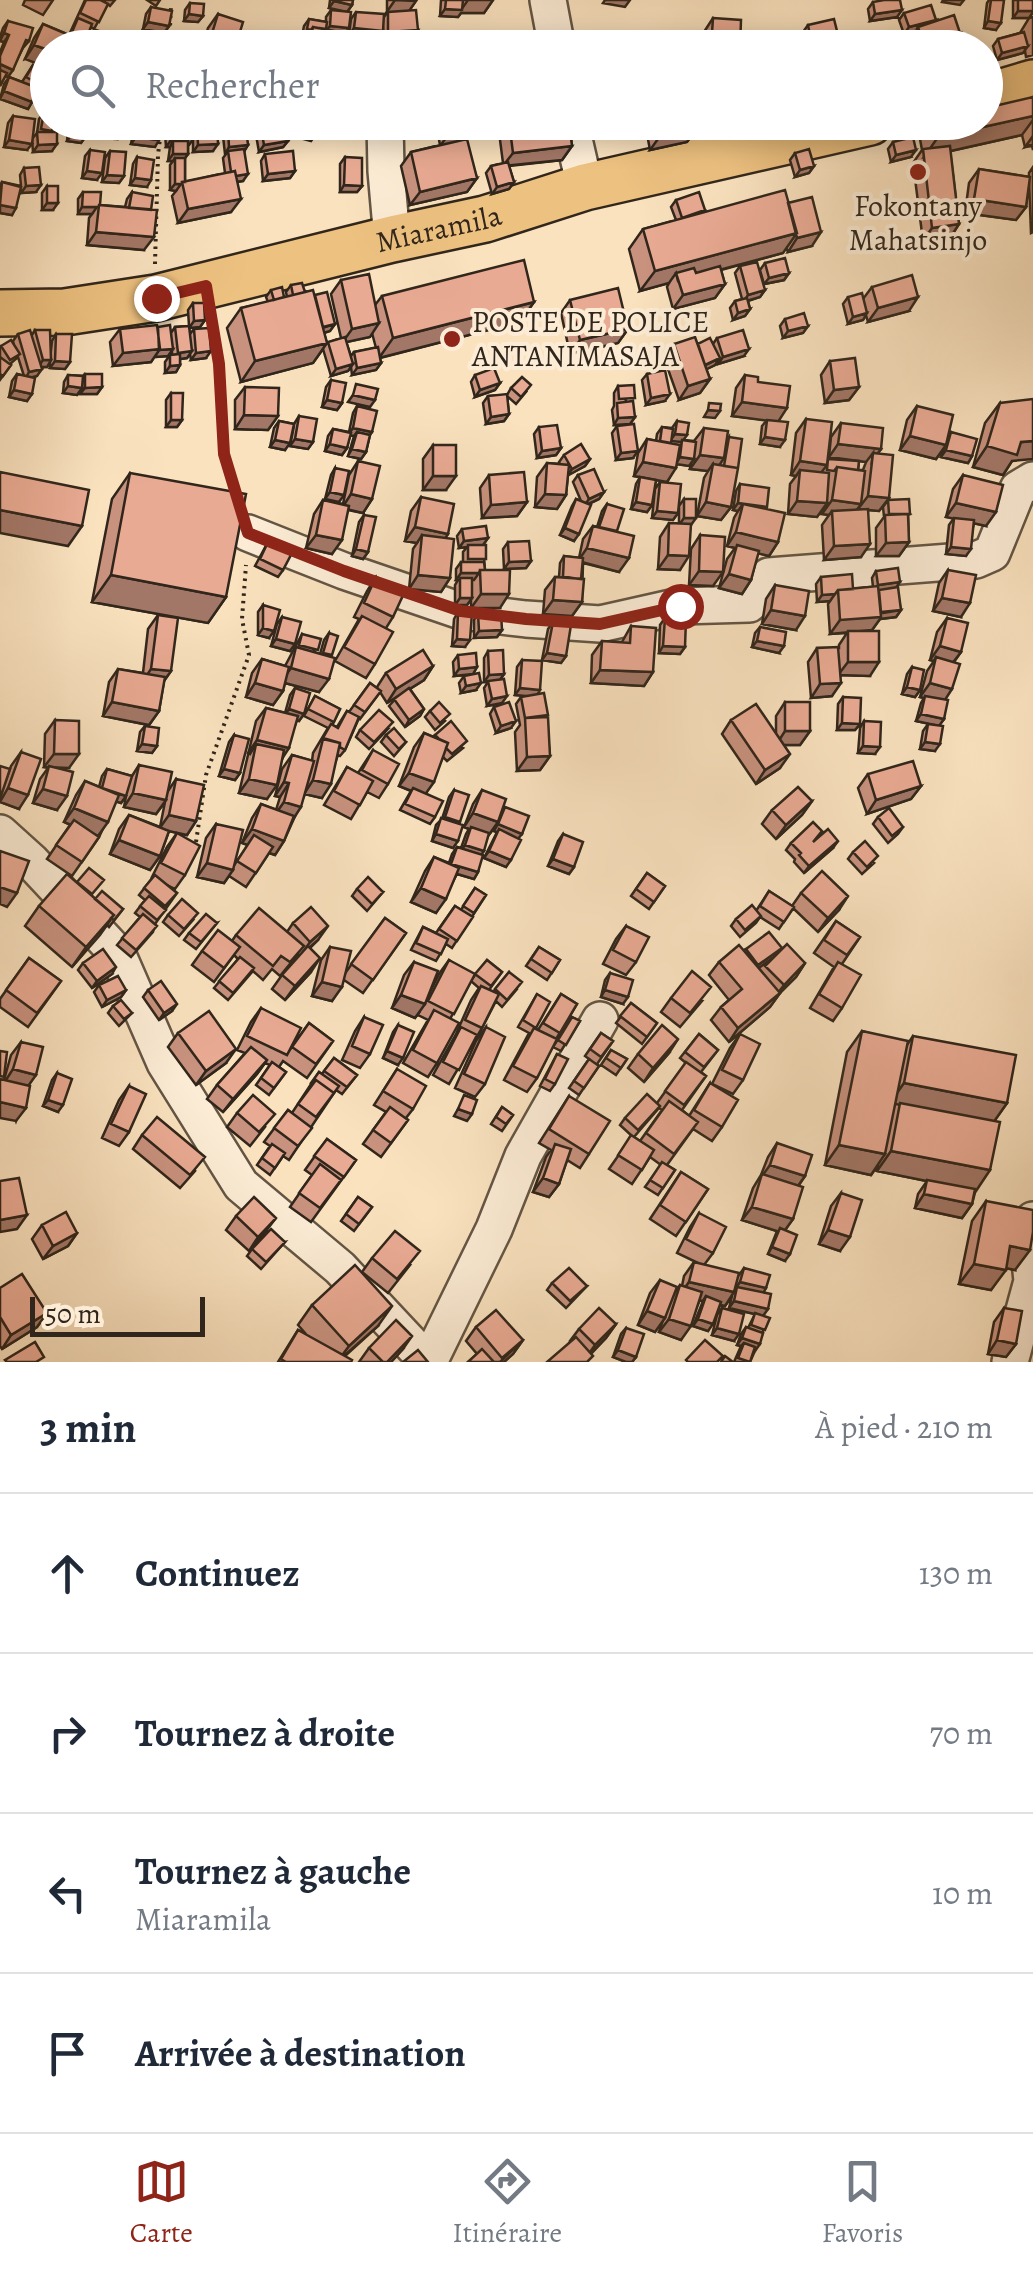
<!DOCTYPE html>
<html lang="fr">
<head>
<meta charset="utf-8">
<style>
	:root { --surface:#fff; --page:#f2f2f3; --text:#1f2937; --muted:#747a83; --line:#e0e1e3; --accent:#8f2418 }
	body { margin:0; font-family:Alegreya,serif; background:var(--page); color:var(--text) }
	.scale { position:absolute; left:30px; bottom:25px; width:175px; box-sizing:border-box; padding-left:10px; border:5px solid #31261b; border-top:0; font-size:28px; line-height:35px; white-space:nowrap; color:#31261b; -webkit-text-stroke:8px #fcecd5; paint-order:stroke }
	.stop { position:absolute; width:30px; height:30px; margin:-22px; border:8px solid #8f2418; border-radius:50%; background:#fff }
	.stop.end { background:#8f2418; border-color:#fff; box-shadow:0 2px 10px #0008 }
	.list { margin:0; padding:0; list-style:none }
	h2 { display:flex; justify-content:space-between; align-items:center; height:130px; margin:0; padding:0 40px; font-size:42px }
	h2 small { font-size:32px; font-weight:400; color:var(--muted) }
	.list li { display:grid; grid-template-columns:65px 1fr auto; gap:30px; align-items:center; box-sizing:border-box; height:160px; padding:0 40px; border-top:2px solid var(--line) }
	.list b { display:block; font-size:38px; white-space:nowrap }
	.list p { margin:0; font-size:32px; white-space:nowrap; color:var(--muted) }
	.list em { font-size:32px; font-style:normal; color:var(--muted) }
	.icon { flex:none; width:55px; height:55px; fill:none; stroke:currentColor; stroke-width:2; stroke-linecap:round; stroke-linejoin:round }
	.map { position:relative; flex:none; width:1033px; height:1362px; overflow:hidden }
	.search { position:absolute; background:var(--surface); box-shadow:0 5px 25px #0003; left:30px; right:30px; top:30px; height:110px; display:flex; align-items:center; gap:25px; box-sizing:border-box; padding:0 35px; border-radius:55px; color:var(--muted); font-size:38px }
	.sheet { height:770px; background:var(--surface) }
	nav { display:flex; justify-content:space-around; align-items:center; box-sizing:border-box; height:140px; border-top:2px solid var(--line); background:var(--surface); font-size:28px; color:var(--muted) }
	nav a { display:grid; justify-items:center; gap:5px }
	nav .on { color:var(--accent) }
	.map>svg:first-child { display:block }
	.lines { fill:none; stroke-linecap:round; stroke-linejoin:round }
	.minor-casing { stroke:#635544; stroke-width:40 }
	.major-casing { stroke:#31261b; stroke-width:50 }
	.path { stroke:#31261b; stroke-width:4; stroke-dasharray:2.5 5; stroke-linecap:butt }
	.minor { stroke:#fcecd5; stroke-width:35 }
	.major { stroke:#edc180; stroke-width:45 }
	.wall { fill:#c8927e; stroke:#31261b; stroke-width:2.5; fill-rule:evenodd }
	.shaded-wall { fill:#a37767; stroke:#31261b; stroke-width:2.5 }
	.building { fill:#e9aa93; stroke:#31261b; stroke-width:2.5 }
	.route { stroke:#8f2418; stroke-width:12 }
	.poi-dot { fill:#8f2418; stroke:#fcecd5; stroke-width:4 }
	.labels { text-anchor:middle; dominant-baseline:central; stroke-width:8; stroke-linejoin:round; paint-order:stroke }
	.poi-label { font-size:30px; fill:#31261b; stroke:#fcecd5 }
	.street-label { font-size:30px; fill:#31261b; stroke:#fcecd5 }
</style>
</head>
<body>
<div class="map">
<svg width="1033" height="1362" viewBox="0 0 1033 1362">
	<rect width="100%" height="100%" fill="#fae2bf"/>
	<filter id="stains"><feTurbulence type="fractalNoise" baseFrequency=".002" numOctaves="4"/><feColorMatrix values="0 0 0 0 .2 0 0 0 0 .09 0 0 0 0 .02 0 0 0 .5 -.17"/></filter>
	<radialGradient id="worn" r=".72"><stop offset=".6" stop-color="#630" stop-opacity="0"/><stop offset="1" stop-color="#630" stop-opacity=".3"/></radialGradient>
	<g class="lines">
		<g class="minor-casing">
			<path id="minor" d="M548,0L557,48
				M385,122L386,171L392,239
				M570,122L585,187
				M248,533L344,571L461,611L526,619L600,624L680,606L749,604L769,576L976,560L992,553L1018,489L1033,480
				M0,833L31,861L117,953L165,1063L241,1185L340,1268L428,1362
				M429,1362L494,1229L523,1156L600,1020
				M1010,1362L1032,1281L1028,1241L1033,1220"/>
		</g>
		<g class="major-casing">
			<g id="major">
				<path d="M986,97L1033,83"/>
				<path id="s1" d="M0,313L65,312L156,298L392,239L485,219L585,187L870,122"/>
			</g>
		</g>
		<path class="path" d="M169,48L171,6
			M155,264L158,155L162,122
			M212,320L219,364L224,454L236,493
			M196,842L206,775L249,655L242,619L246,565"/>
		<use href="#minor" class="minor"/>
		<use href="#major" class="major"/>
	</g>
	<path class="wall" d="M25,0H53L43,15L23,5Z
		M85,0H100L106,3L102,0H115L110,6L108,4L94,29L91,27L82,44L68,39L25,59L34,38L43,24L69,35Z
		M147,0H160L156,6Z
		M330,0H353L352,5L347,12L346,33L349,34L351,19L356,12L384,17L387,13V0H416L409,11L413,37L384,38L383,28L378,37L355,36L352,48H302L306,37L302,36L304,26L309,19L326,22V17L331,10L346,12L329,8Z
		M441,0H493L484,13H461L458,17L440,16Z
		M989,0H1004L996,30L984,28L987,3Z
		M1013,0H1033V12L1029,18H1013Z
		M873,2L897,17L870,21L868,9Z
		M190,3L203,16L198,22L184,21L185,10Z
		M151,7L169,26L164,33L143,29L146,14Z
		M904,13L936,20L934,22L955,41L965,48H880L885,40L904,34L899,20Z
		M218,14L235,48H202L208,28Z
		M1033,17V55L1026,57L1025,51L1023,53L997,60L993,46L998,39L1020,33L1029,18Z
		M713,18L740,48H703L704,32Z
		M8,21L29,41L23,48L8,77L5,76L0,86V52L4,42L0,41V37L3,28Z
		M808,25L839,39L836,43H854L858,37L877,48H807L803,32Z
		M424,37L448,48H420V44Z
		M33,65L48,74L28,109L0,99L4,84L9,77L22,82Z
		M48,93L52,132V151L33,152L32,139L37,133L39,119L44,112L46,113L40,111L44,99Z
		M1033,97V150L1032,146L1025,147L1022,135L950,151L959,224L950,238L923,241L913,163L922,150L920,139L932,122H986Z
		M13,116L27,150L4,147L8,123Z
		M69,122H88L86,136L81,143L67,141Z
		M97,122H123V132L118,139L95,138Z
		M135,122H162L155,147L131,144Z
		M174,122H193V127L196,122H217L213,151L193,152V139L188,145V154L185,158V182L225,173L223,158L226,154H225L223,136L228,129L248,145L244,151L243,181L237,182L231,212L178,223L172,196L176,191L170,190V165L173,161H168L170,147H166L165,133L170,126H174Z
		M441,122L464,140L477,178L467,192L410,205L401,166L411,152L440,145L437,129Z
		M506,122H569L572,146L562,160L509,166L514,182L509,189L492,194L486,173L491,166L503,163L499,132Z
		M586,122H695L697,128L687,142L650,150L647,134L654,124L621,130V126L617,131L590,138Z
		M261,128L288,141L283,147L259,152L256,135Z
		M893,142L911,157L891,162L888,149Z
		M90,150L97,180L82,178L85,156Z
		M110,151L124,176L119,183L102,182L105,158Z
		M795,153L814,166L809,173L795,177L790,160Z
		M265,154L295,171L290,178L263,181L261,161Z
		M137,157L147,187L130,185L133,164Z
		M345,157L362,186L357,192H340V164Z
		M1033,167V232L1031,233L1029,181L1026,207L1016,220L965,213L969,183L979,169L1029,177V173Z
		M24,168L36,192L21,193V189L12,215L0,213V185L2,182L21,186L20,175Z
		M47,186L53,210H42V193Z
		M83,192L100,205L125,207L127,199L132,192L144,250L87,245L89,218L92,214H78V199Z
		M676,200L705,210L704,212L788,203L812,246L788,252L786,247L783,253L721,270L725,284L715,298L673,309L667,287L669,283L640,291L629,249L643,229L676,220L671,207Z
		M765,263L789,273L784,280L764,284L760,270Z
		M740,266L765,290L760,297L748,301L750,309L745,316L733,320L730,308L735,301L742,299L735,273Z
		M341,280L375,305L382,296L534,302L520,322L380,358L381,363L376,370L352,375L351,367L348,371L331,376L323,349L313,363L241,382L227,328L241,308L268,302L266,297L271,290L284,297H287L286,292L291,285L315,295L335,324L330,331L324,333L327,343L341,338L331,294ZM372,333L376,348L354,352L351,356L346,342L370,337Z
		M872,287L909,311L868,322L866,315L863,320L848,324L843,304L848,297L863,299Z
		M570,300L628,329L618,343L570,354L561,313Z
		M193,303L205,320L200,327L189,328L190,334L194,329L206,358L191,360L190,354L187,358L180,359V365L176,372L165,373V362L170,355H172V350L168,356L154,357L151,362L113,366L110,342L120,329L158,327L171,333L175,327L189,326L188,310Z
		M785,319L808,326L803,333L783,338L780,326Z
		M35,330L51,350L52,341L56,334L70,362L65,369L50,368V361L47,367H41L37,376L31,377L27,401L9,397L12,381L17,374L24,376L18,357L10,364L11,365L0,380V348L1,346H14L13,341L18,334L32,335Z
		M717,338L744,356L718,364V361L715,365L706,369L710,379L700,393L679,400L664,358L674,344H713Z
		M830,361L859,387L849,400L825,403L821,375Z
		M85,374L102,387L97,394H80V391L77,395L63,393L64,382L68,375L83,376Z
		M647,374L665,401L646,405L642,380Z
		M475,375L500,383L495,390L475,397L471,382Z
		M745,375L758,382L778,421L780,447L760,444L762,426L767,420L732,416L736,388Z
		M331,380L342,403L337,410L322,407L326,387Z
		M618,386L635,417L630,424L614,425L612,410L614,406V393Z
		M245,387L278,416L268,430L235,429V400Z
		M511,388L526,392L516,404L507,396L509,414L504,421L486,424L483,403L488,396L507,395Z
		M171,393L182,420L177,427H166V400Z
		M1000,403L1012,461L1003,475L973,467L985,423Z
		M357,406L370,435L366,452L361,459L348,456L354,436L350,435L347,448L342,455L325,451L328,436L333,429L349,432L353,413Z
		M917,406L948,437L951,432L972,456L968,463L941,457L944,448L936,459L900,450L907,420Z
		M299,416L313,442L308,449L290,446L294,425L285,450L270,447L274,428L279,421L294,424Z
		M806,419L827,460L858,461L829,457L831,437L841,423L881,449L878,453L889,498L879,511L868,510L861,557L824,560L822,525L829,515L822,514L823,508L817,517L788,514L790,484L796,476L791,475L796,433ZM859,461L866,462L863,470H858Z
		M677,421L684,440L694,441L704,428L727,440L729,437L731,507L721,520L697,516L704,478L708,471L690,469L691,463L689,466L677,464L667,482L656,480L652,505L647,512L631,509L636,484L640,477L634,476L638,453L647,439L656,441L657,434L662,427L672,428Z
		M617,426L633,458L616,460L612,433Z
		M539,427L561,448L556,455L537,458L534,434Z
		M433,445L446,490H423V459Z
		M564,455L590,459L585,466L568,475L566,495L557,509L535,507L537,477L547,463L560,464L559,462Z
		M358,461L372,499L363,513L348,510L332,554L306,548L314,514L323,500L343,504L349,475Z
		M335,468L339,502L325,499L331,475Z
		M130,473L226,597L208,623L92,602L112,499Z
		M489,475L527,502L517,516L482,518L480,488Z
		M578,475L604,492L599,499L589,504L574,541L560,535L572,506L576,499L581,501L573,482Z
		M963,475L986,526L974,523L966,556L946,554L949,525L954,518L946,517L953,489Z
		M660,482L678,513L673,520L652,518L655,489Z
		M740,484L766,509L778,542L769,556L758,553L751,580L742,594L719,588L727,559L735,548L727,546L734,518L738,511L733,510L736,491Z
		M421,497L446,538L450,578L441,592L409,589L413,549L417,543L405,541L411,511Z
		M684,499L691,525L680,570L658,569L660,537L669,523L679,524V506Z
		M888,500L910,514L908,515L909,542L899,556H876V528L884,517L883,507Z
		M607,504L617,531L619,572L583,563L582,602L572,616L543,614L545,590L555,577H559L560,563L564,556L579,558L583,539L593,526L597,527L602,511Z
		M364,515L368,552L363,559L352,556L359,522Z
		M462,529L488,538L483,545L485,570L500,608H471V599L467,605H455V585L458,580H456V569L461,562H463V552L467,547L459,548L457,536Z
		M700,535L713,586L689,585L691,549Z
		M269,540L283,570L278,577L255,566Z
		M508,542L531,561L526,568L504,569L503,549Z
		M948,570L961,617L933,611L939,583Z
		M876,571L896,587L901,610L896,617L880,619L872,630L862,631L870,676L841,675L832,696L811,698L808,662L817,648H839V645L847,633L830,634L828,604L830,601L817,602L816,584L821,577L853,589L873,587L872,578Z
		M376,577L393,617L386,628L375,664L366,678L335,661L359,619L354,617L367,591Z
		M775,585L796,630L762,624L766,599Z
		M263,605L269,638L258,635V612Z
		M458,612L465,647L452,646L454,619Z
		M478,613L502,630L497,637L474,638V620Z
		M158,615L171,671L164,681L159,711L149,725L103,716L109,682L118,669L143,673L148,629Z
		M282,617L290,651L271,646L277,624Z
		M665,618L685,647L680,654L659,653L660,625Z
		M947,618L961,652L954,662L945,700L944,719L939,725L935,751L920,749L923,731L928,724L936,725L916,721L921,703L924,698L920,697L927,671L934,661L930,660L937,632Z
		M553,622L566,656L561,663L542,660L548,629Z
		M631,626L653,672L644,686L591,683L592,655L602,641L622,642Z
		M760,627L779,653L752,647L755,633Z
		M329,633L331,657L319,692L285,683L283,691L273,705L246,697L252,673L262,659L285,666L302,634L316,653L320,654L324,640Z
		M488,651L504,674L500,680L502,703L487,706L484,688L488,682H484V658Z
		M458,655L477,667L473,674L454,676L453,662Z
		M522,660L546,718L550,756L540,770L517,771L515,732L520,725L516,704L521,697L528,696L515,695L517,667Z
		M433,666L424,680L410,689L424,709L420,716L405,727L389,706L399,695L387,703L380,692L360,719L359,718L345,750L340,756L338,755L322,798L305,794L284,841L275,855L269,853L246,887L229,876L224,883L197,877L206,838L216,824L235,864L248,845L242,843L252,818L261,804L276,810L280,797L275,796L282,769L292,755L312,761L313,753L328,728L304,716L315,696L340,709L332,725L337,727L347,711L349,712L370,683L378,689L377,687L386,673Z
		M912,667L920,690L915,697L902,694L907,674Z
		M464,676L476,690L461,693L459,683Z
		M295,688L304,714L299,721L297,720L267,799L239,793L256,721L266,708L285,713L290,695Z
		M843,697L860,724L855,730H837L838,704Z
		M785,702L810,731L800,745H784L780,768L756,784L722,734L731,720L776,733V716Z
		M494,707L511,728L496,733L490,714Z
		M430,711L445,721L435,730L425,717Z
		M55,720L69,768H57V810L33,803L40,779L48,768L44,767L45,734Z
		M864,721L875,754L858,753L860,728Z
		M145,726L157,746L152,753L137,751L140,732Z
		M388,729L369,749L356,737L360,730Z
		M424,733L433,737L435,735L463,748L447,761L443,757L426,793L435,817L430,824L400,810L411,791L399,786L414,747Z
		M234,735L240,773L235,780L219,776L229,742Z
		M386,735L406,742L394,756L381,742Z
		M373,750L388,784L379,798L367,792L351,819L324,805L347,767L358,773Z
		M21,752L19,809L0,802V766L6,780L11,766Z
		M139,765L168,791L176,779L196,821L187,835L169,831L160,856L150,870L110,854L119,829L129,815L160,827L165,802L156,814L124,807L126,796L121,803L116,801L99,837L72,876L47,859L70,825L64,822L76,795L85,781L99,787L102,776L107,769L132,776Z
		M868,774L921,786L911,799L867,814L858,788Z
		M454,790L460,822L453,848L432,841L436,825L442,819L449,797Z
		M482,790L502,812L519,839L506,867L484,858L497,832L494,831L496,826L488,836L481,854L478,872L474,879L457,874L436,913L411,902L425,871L434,857L449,863L452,854L457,847L461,848L466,834L469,829L464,827L473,804Z
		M812,801L802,815L776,839L762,824L772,810Z
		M878,817L903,827L898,834L888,843L873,824Z
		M177,833L185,875L175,889L167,885L177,893L155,924L153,932L131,957L117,945L140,917L135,913L145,900L139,895L153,877H152L167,847Z
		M563,834L574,867L569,874L548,866L558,841Z
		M815,840L833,848L804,873L794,862L795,859L786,850L791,843Z
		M853,852L874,863L862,874L848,859Z
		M647,873L665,886L649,909L631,896Z
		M475,888L486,895L452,948L446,944L436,961L411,950L423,927L436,933L455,906L461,910Z
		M357,889L383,892L367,911L352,896Z
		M769,891L792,906L801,893L839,910L818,932L793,908L779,929L760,917L756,923L740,937L731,926L736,919L756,911Z
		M92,896L95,899L123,909L109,927L107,925L72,967L25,926L39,906Z
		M168,915L193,920L179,936L163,922Z
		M385,918L406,933L363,993L344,980L332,1001L312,996L321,960L330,947L346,972Z
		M836,921L860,937L842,964V1008L833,1021L810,1008L834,967L814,953Z
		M217,923L196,949L184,940L189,933Z
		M293,923L318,940L310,948L311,972L285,1000L272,989L282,975L300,956L298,954L280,976L272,969L263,980L253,971L228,1000L214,988L238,959L234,955L214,982L192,965L202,951L232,941L236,935L287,932Z
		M626,926L636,962L626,975L603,964L616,939Z
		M539,947L560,960L547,980L526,966Z
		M782,948L805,963L796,977L780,993L770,1007L729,1042L711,1020L721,1007L729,1000L709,975L719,962L746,949Z
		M29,958L61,981L28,1027L0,1007V999Z
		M449,960L472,979L487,960L502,972L489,990L493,992L509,972L517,989L502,1007L496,1001L482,1028L449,1084L433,1075L456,1034L471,1000L479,988L471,981L450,1019L437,1063L428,1077L403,1063L428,1020L418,1015L420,1011L415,1018L392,1008L404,975L414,962L429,994L439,974Z
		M83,963L112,974L92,988L78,970Z
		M610,973L623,1004L601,997L605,980Z
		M99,985L126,990L121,997L102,1007L94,992Z
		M148,990L172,1011L159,1020L143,997Z
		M537,994L536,1029L538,1030L561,994L577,1004L556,1039L537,1078L527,1092L504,1080L529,1033L518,1027Z
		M671,998L702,1001L680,1027L661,1012Z
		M631,1003L657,1023L642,1044L616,1023Z
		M113,1006L132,1013L119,1026L108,1013Z
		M261,1008L289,1051L309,1023L333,1041L307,1078L283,1061L279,1067L286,1072L269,1095L256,1085L270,1065L265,1063L257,1074L223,1112L207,1099L217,1085L245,1053L237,1050L251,1022Z
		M364,1017L370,1054L360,1068L342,1060L355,1031Z
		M572,1017L580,1021L561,1051L553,1047Z
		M398,1025V1065L383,1058L393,1032Z
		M486,1027L485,1084L475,1097L455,1088L476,1041Z
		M862,1031L907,1045L913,1036L1007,1103L994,1121L972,1204L962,1218L915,1208L918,1194L927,1181L877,1171L878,1165L871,1175L825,1165L847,1052Z
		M178,1033L226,1063L196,1085L168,1047Z
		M601,1033L613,1041L597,1064L599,1066L579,1095L569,1088L589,1059L585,1056Z
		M699,1034L718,1050L701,1072L706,1076L682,1110L689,1116L710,1083L722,1127L712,1141L693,1129L667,1165L675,1170L658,1195L645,1187L661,1165L650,1157L632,1184L609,1169L632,1136L620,1125L625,1118L657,1103L686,1063L680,1058ZM659,1108L662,1110L640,1141L634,1137Z
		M740,1034L743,1080L733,1094L712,1084L730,1048Z
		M21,1042L29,1085L16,1121L2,1080H4L11,1055Z
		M611,1050L627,1059L616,1075L601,1065Z
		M669,1053L644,1082L628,1068L638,1054Z
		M557,1054L555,1084L550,1091L540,1086Z
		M334,1058L357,1075L342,1094L336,1090L289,1160L283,1156L270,1175L257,1165L270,1146L264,1142L288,1110L292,1113L319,1072L322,1074Z
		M397,1069L413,1109L406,1118L408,1120L381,1157L363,1144L386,1112L374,1105Z
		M57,1073L58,1112L43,1106L52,1080Z
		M129,1086V1132L119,1146L102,1138L119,1100Z
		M569,1096L589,1154L580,1168L567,1160L559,1184L549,1197L533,1192L546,1157L551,1150L539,1143Z
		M502,1107L513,1115L502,1131L491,1124Z
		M237,1113L265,1127L250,1146L227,1127Z
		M142,1135L195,1171L180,1188L133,1149Z
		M327,1139L356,1160L311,1222L290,1207L312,1175L305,1170Z
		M777,1143L805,1176L799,1185L793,1219L785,1230V1261L768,1254L777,1231L742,1220L753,1188L761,1175L768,1157Z
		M681,1172L708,1189L676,1236L650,1219Z
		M841,1193L840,1251L819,1244L831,1206Z
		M358,1197L372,1207L354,1231L341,1221Z
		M986,1201L1015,1270L1006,1268L991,1290L959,1284L972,1221Z
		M699,1213L713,1253L704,1265L739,1275L744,1268L764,1292L763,1333L750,1362H734L741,1346L737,1345L741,1334L746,1327L748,1328L755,1314L729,1308L732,1296L725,1306L720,1305L708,1331L693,1326L703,1301L700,1300L681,1340L659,1332L663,1320L655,1332L638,1325L650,1293L660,1280L674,1293L680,1285L682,1286L684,1276L694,1262L698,1263L677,1253L690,1227Z
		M236,1216L266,1231L249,1251L226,1230Z
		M42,1225L77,1233L68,1246L43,1259L32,1239Z
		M285,1242L261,1269L247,1256L252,1249Z
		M372,1258L410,1265L388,1293L362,1272Z
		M552,1283L587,1286L566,1308L547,1290Z
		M0,1288L47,1313L37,1327L2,1349L0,1346Z
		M312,1305L378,1326L345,1356L351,1362H278L298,1330L306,1334L298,1325Z
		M722,1308L734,1341L712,1335L717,1315Z
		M1004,1308L1016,1344L1006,1357L988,1354L994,1322Z
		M616,1324L606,1338L591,1354L570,1341L579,1329Z
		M476,1327L523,1340L513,1354L504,1362H468L477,1354L466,1341Z
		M626,1328L636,1357L632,1362H626L613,1357L621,1334Z
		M369,1348L403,1349L391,1362H359Z"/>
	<path class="shaded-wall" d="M395,0L416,1L407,14L386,13Z
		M468,0H493L484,13H461L458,17L440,16L445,9L461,10Z
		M605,0H630L625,7L603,3Z
		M943,0H964L960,5L942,2Z
		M334,1L352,5L347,12L329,8Z
		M902,10L897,17L870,21L875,14Z
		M1018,11H1033V12L1029,18H1013Z
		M189,14L203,16L198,22L184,21Z
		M936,20L931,26L918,27L916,31L904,34L909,27Z
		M988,21L1001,23L996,30L984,28Z
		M148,22L169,26L164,33L143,29Z
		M330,26L349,28L344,35L325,32Z
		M354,28L383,31L378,37L349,35Z
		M418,30L413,37L384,38L388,32Z
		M72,32L87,37L82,44L68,39Z
		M4,33L9,35L4,42L0,41Z
		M960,33L951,47L922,48L924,45Z
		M839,39L832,46L811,48L812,45Z
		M209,43L224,48H205Z
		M34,45L48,50V68L25,59Z
		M1028,46L1023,53L997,60L1002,53Z
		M0,64L13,70L8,77L0,74Z
		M4,91L32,102L28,109L0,99Z
		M45,104L48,105V113L40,111Z
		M1033,116V120L1022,135L924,157L938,137Z
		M626,122H655L654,124L621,130Z
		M622,124L617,131L590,138L595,131Z
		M697,128L687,142L650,150L660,136Z
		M300,130L316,134L311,141L296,137Z
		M100,132H123L118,139L95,138Z
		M72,134L86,136L81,143L67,141Z
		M468,134L463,141L440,146L445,139Z
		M1033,136V144L1025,147Z
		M136,137L159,140L155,147L131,144Z
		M194,138L189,145L173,146V141L170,147H166L171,140Z
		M9,140L32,144L27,150L4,147Z
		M288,141L283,147L259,152L264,145Z
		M57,144L52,151L33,152L38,145Z
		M218,144L213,151L193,152L198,145Z
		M248,145L244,152L228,151L225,154L229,147Z
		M572,146L562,160L503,166L513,153Z
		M916,150L911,157L891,162L896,155Z
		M173,154H188L183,161L175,158L173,161H168Z
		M814,166L809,173L795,177L800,170Z
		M87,171L102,173L97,180L82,178Z
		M295,171L290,178L263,181L268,174Z
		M248,174L243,181L227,183L232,176Z
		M107,175L124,176L119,183L102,182Z
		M135,178L151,180L147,187L130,185Z
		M477,178L467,192L410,205L420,192Z
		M514,182L509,189L492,194L497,187Z
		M175,184H181L176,191L170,190Z
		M41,185L36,192L21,193L26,186Z
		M344,185L362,186L357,192H340Z
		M241,199L231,212L178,223L188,209Z
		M974,199L1026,207L1016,220L965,213Z
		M47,203H58L53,210H42Z
		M0,205L16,208L12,215L0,213Z
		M82,207H97L92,214H78Z
		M959,224L950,238L923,241L932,228Z
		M96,232L154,237L144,250L87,245Z
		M821,232L812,246L788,252L797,238Z
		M797,233L783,253L678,281L676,273L669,283L640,291L655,271Z
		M789,273L784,280L764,284L769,278Z
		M725,284L715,298L673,309L683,295Z
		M765,290L760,297L743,302L748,295Z
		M918,297L909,311L868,322L878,308Z
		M534,302L520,322L379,358L393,338Z
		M750,309L745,316L733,320L738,313Z
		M867,313L863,320L848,324L853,317Z
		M205,320L200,327L189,328L194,321Z
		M379,323L370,337L342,343L352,329Z
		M335,324L330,331L317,335L322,328Z
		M808,326L803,333L783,338L788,331Z
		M628,329L618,343L570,354L580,340Z
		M327,343L313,363L241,382L255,361Z
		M160,349L151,362L113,366L123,353Z
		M173,349L168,356L155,357L159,350Z
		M749,349L744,356L718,364L723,357Z
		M192,351L187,358L173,360L178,353Z
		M211,351L206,358L191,360L196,353Z
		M720,358L715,365L699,373L704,366Z
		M43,360H51L47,367H38Z
		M55,361L70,362L65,369L50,368Z
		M381,363L376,370L352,375L357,368Z
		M353,364L348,371L331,376L336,369Z
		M180,365L176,372L165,373L170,366Z
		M42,369L37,376L25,379L29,372Z
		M710,379L700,393L679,400L688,386Z
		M500,383L495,390L475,397L480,390Z
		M68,386L82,388L77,395L63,393Z
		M102,387L97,394H80L85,388Z
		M859,387L849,400L825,403L834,390Z
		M14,390L32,394L27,401L9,397Z
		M670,394L665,401L646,405L651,398Z
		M353,395L375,400L370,407L348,402Z
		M327,400L342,403L337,410L322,407Z
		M742,402L787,408L778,422L732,416Z
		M708,410L720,411L715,418L704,417Z
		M509,414L504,421L486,424L491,417Z
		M244,415L278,416L268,430L235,429Z
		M635,417L630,424L614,425L618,418Z
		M171,420H182L177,427H166Z
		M353,428L372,432L367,439L357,432L354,436L348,435Z
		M675,434L687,435L682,442L670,441Z
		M910,436L946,445L936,459L900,450Z
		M765,437L785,440L780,447L760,444Z
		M295,439L313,442L308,449L290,446Z
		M275,440L290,443L285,450L270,447Z
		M1033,441V459L1012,461L1003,475L973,467L987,446Z
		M330,444L347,448L342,455L325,451Z
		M838,444L881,449L872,461L873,453L866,462L829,457Z
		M561,448L556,455L537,458L542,451Z
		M352,449L366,452L361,459L348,456Z
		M946,450L972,456L968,463L941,457Z
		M638,451L633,458L616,460L621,453Z
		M700,455L724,458L715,472L713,464L708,471L690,469Z
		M680,457L694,459L689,466L676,464Z
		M590,459L585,466L567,476L572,469Z
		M800,461L827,465L817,478L800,470L796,476L791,475Z
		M643,462L676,468L667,482L634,476Z
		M433,476H456L446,490H423Z
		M330,492L344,495L339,502L325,499Z
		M604,492L599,499L584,506L589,499Z
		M351,494L372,499L363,513L342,508Z
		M545,494L566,495L557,509L535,507Z
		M868,496L889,498L879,511L858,509Z
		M832,500L861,504L851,518L832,511L829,515L822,514Z
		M797,501L827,503L817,517L788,514Z
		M527,502L517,516L482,518L491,505Z
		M636,502L652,505L647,512L631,509Z
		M706,502L731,507L721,520L697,516Z
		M738,503L743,504L738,511L733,510Z
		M956,503L996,512L986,526L946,517Z
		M0,510L82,526L68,546L0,533Z
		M657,511L678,513L673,520L652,518Z
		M684,518H696L691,525H679Z
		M415,527L448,534L439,548L422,535L417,543L405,541Z
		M565,528L579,534L574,541L560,535Z
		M736,532L778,542L769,556L727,546Z
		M316,535L342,540L332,554L306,548Z
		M488,538L483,545L459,548L464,541Z
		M909,542L899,556H876L886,543Z
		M870,544L861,557L824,560L834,546Z
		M951,547L971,549L966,556L946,554Z
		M587,548L629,558L619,572L578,561Z
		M356,549L368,552L363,559L352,556Z
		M668,555L689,556L680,570L658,569Z
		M531,561L526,568L504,569L509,562Z
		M699,571L723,572L713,586L689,585Z
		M461,573H479L474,580H456Z
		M729,574L751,580L742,594L719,588Z
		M111,575L226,597L208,623L92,602Z
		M418,575L450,578L441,592L409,589Z
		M900,582L895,589L873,592L878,585Z
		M481,594H509L500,608H471Z
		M835,594L830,601L817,602L822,595Z
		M460,598H472L467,605H455Z
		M942,598L970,603L961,617L933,611Z
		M553,600L582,602L572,616L543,614Z
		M771,610L805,616L796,630L762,624Z
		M901,610L896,617L880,619L872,630L830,634L840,620Z
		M263,628L274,631L269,638L258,635Z
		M502,630L497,637L474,638L479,631Z
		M276,639L295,644L290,651L271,646Z
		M457,639L470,640L465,647L452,646Z
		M757,641L784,646L779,653L752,647Z
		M663,646L685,647L680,654L659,653Z
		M940,646L961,652L951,665L936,657L934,661L930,660Z
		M547,653L566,656L561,663L542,660Z
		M848,662H879L870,676L838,675Z
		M433,666L424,680L387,703L396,689Z
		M477,667L473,674L454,676L459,669Z
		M291,668L329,679L319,692L281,682Z
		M151,669L171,671L161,685L142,682Z
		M600,670L653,672L644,686L591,683Z
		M504,674L499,681L484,682L489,675Z
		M255,683L283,691L273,705L246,697Z
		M481,683L476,690L461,693L466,686Z
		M841,683L832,696L811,698L820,684Z
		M930,683L952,689L943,703L920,697Z
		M907,687L920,690L915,697L902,694Z
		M520,688L540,690L536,697L515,695Z
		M507,696L502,703L487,706L492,699Z
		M112,702L159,711L149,725L103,716Z
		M289,709L304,714L299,721L284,716Z
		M424,709L420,716L405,727L409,720Z
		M921,714L944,719L939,726L916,721Z
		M516,721L511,728L496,733L501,726Z
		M842,723L860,724L855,730H837Z
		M785,731H810L800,745H776Z
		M257,740L289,748L280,762L256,744L250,754L248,753Z
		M925,742L940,744L935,751L920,749Z
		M142,744L157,746L152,753L137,751Z
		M863,746L880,747L875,754L858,753Z
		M54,754H79L69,768L44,767Z
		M790,754L780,768L756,784L765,770Z
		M550,756L540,770L517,771L527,757Z
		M224,769L240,773L235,780L219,776Z
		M409,773L434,782L424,796L399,786Z
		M249,779L277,785L267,799L239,793Z
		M313,780L331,784L322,798L304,794Z
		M284,782L289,783L280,797L275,796Z
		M921,786L911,799L867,814L876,800Z
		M8,788L28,795L19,809L0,802Z
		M43,789L67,796L57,810L33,803Z
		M102,789L126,796L121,803L97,796Z
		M133,793L166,800L156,814L124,807Z
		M812,801L802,815L776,839L786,825Z
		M284,802L301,807L292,821L274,816Z
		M74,808L108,822L98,836L64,822Z
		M473,813L498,822L488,836L464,827Z
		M169,815L196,821L187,835L159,829Z
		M498,824L522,834L517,840L494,831Z
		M252,829L284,841L275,855L242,843Z
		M436,834L458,841L453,848L432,841Z
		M119,840L160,856L150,870L110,854Z
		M838,841L833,848L804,873L809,866Z
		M465,845L484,851L479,858L460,852Z
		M489,851L511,860L506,867L484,858Z
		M553,859L574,867L569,874L548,866Z
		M207,863L233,870L224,883L197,877Z
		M451,864L478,872L474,879L447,871Z
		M0,887L17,893L7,907L0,904Z
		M421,888L446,899L436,913L411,902Z
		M848,896L839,910L818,932L828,918Z
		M114,915L100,935L72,967L86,947Z
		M328,926L318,940L300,956L310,942Z
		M782,948L777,955L753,972L758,965Z
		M320,958L311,972L285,1000L295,986Z
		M805,963L796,977L775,997L780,993L770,1007L729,1042L738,1028L774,998L784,985Z
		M116,967L112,974L92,988L97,981Z
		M322,982L342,987L332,1001L312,996Z
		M126,990L121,997L102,1007L107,1000Z
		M605,990L628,997L623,1004L601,997Z
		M401,995L425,1004L415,1018L392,1008Z
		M177,1004L172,1011L159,1020L164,1013Z
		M678,1039L669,1053L644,1082L653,1068Z
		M236,1049L226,1063L196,1085L206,1071Z
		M387,1051L403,1058L398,1065L383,1058Z
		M267,1060L257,1074L223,1112L233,1099Z
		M13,1069L36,1075L26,1089L4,1083Z
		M904,1083L1007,1103L993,1123L890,1103Z
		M48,1100L63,1105L58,1112L43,1106Z
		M0,1102L26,1108L16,1121L0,1118Z
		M458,1109L472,1114L467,1121L454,1116Z
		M839,1145L885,1154L871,1175L825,1165Z
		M891,1151L990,1170L976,1191L877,1171Z
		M770,1165L805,1176L795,1190L760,1179Z
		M543,1178L559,1184L549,1197L533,1192Z
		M924,1194L972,1204L962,1218L915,1208Z
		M752,1207L793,1219L783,1233L742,1220Z
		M27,1215L17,1229L0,1232V1220Z
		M276,1218L266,1231L249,1251L258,1237Z
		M828,1230L850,1237L840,1251L819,1244Z
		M77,1233L68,1246L43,1259L53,1246Z
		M1010,1246L1030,1250L1015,1270L996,1266Z
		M772,1247L790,1254L785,1261L768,1254Z
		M974,1264L1006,1270L991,1290L959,1284Z
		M689,1282L734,1292L725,1306L704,1301L706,1296L703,1301L679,1296Z
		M740,1282L766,1288L762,1295L735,1289Z
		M734,1301L768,1309L763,1316L729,1308Z
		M392,1306L378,1326L337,1362L349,1346Z
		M647,1311L665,1318L655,1332L638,1325Z
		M47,1313L37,1327L2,1349L11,1335Z
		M669,1319L691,1326L681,1340L659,1332Z
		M698,1319L713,1324L708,1331L693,1326Z
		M616,1324L606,1338L585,1359L595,1345Z
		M717,1328L739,1334L734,1341L712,1335Z
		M412,1336L403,1349L391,1362H387Z
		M742,1338L760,1344L755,1351L742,1347L744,1343L741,1346L737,1345Z
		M523,1340L513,1354L504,1362H500Z
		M997,1340L1016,1344L1006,1357L988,1354Z
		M618,1350L636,1357L632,1362H626L613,1357Z"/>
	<path class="building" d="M86,0H100L108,4L99,22L80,13Z
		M334,0H353L352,5L334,1Z
		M446,0H463L462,10L445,9Z
		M884,0H900L902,10L875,14L873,2Z
		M991,0H1004L1001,23L988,21Z
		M1018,0H1033V11H1018Z
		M190,3L204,4L203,16L189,14Z
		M931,5L936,20L909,27L904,13Z
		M151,7L172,11L169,26L148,22Z
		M331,10L351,12L349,28L330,26Z
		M416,10L418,30L388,32V12Z
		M356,12L384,14L383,31L354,28Z
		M218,14L243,22L235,48H224L209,43Z
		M954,15L960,33L924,45L918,27Z
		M78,18L92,24L87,37L72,32Z
		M713,18L741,20L740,48H711Z
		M309,19L327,22L326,29L313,27L311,30L307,29Z
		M834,19L839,39L812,45L808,25Z
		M8,21L33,28L29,41L26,40L13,70L0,64V56L9,35L4,33Z
		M43,24L69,35L64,48H48V50L34,45Z
		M313,27L355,35L352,48H320L309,46Z
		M96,30L113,36L109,48H89Z
		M913,32L917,48H888L885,40Z
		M1024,32L1028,46L1002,53L998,39Z
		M135,34L150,37L147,48H132Z
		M450,34L451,44L426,47L424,37Z
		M858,37H877V48H858Z
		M962,39L965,48H931Z
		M517,40L519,48H491V44Z
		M606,40L607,48H586V42Z
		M358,41L383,48H357Z
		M834,43H855V48H835Z
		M33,65L48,73L41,85L26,77Z
		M0,70L7,73L0,86Z
		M9,77L38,88L32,102L4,91Z
		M1033,97V116L938,137L935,122H986V108Z
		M44,112L48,113V122H54L52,131L41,129Z
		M13,116L35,119L32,144L9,140Z
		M73,122H88L86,136L72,134Z
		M101,122H123V132H100Z
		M138,122H162L159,140L136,137Z
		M197,122H217L218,144L198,145Z
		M302,122H319L316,134L300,130Z
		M442,122H466L468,134L445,139Z
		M509,122H569L572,146L513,153Z
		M592,122H622V124L595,131Z
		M657,122H695L697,128L660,136Z
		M285,123L288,141L264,145L261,128Z
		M193,124L194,138L171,140L170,126Z
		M246,127L248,145L229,147L228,129Z
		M37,132H57V144L38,145Z
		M913,137L916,150L896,155L893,142Z
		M467,139L477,178L420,192L411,152Z
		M173,141H188V154H173Z
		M950,146L959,224L932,228L923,149Z
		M244,149L248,174L236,176L235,171L231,172L228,151Z
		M809,149L814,166L800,170L795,153Z
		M90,150L105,152L102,173L87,171Z
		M110,151L126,152L124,176L107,175Z
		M293,151L295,171L268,174L265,154Z
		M137,157L154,160L151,180L135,178Z
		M345,157L362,158V186L344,185Z
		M175,158H185V182H182V184H175Z
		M508,162L514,182L497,187L491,166Z
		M39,167L41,185L26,186L24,168Z
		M979,169L1030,177L1026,207L974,199Z
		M235,171L241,199L188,209L182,182Z
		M2,182L21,187L16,208L0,205Z
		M47,186H58V203H47Z
		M785,190L797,233L655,271L643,229Z
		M83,192H101L100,205L98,207H82Z
		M132,192L153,196L151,210L129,208Z
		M699,192L705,210L682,218L676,200Z
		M812,197L821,232L797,238L788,203Z
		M99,205L157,210L154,237L96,232Z
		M785,258L789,273L769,278L765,263Z
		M524,260L534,302L393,338L382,296Z
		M757,262L765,290L748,295L740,266Z
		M720,266L725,284L683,295L676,273L694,268L696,273Z
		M369,274L379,323L352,329L341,280Z
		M912,275L918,297L878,308L872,287Z
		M302,283L305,292L293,295L291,285Z
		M282,287L284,297L274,300L271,290Z
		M618,288L628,329L580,340L570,300Z
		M313,290L327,343L255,361L241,308Z
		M327,292L335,324L323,327L315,295Z
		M862,293L867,313L853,317L848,297Z
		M747,298L750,309L738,313L735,301Z
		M193,303H204L205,320L194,321Z
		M804,313L808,326L788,331L785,319Z
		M157,325L160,349L123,353L120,329Z
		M170,325L173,349L159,350L158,327Z
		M189,326L192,351L178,353L175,327Z
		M209,328L211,351L196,353L194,329Z
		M30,330L42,369L29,372L18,334Z
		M35,330H50L51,360H43Z
		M743,330L749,349L723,357L717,338Z
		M56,334H72L70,362L55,361Z
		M345,337L353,364L336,369L328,342Z
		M695,337L710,379L688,386L674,344Z
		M710,338L720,358L705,365L698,344Z
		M11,340L20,354L10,360L1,346Z
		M378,347L381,363L357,368L354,352Z
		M180,354V365L170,366V355Z
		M0,357L11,365L3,376L0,374Z
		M855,358L859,387L834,390L830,361Z
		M494,368L500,383L480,390L475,375Z
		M665,370L670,394L651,398L647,374Z
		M17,374L35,378L32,394L14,390Z
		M85,374H102V387L85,388Z
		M68,375L83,376L82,388L68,386Z
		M745,375L758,377V382L790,386L787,408L742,402Z
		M522,377L531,385L521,397L511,388Z
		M331,380L346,383L342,403L327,400Z
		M356,384L378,389L375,400L353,395Z
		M634,385L635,398L619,399L618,386Z
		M245,387L279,388L278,416L244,415Z
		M171,393H183L182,420H171Z
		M507,394L509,414L491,417L488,396Z
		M1033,399V441L1021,442L1017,455L987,446L1000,403Z
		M633,401L635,417L618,418L617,403Z
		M709,403L721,404L720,411L708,410Z
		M357,406L377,411L372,432L353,428Z
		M917,406L953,415L946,445L910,436Z
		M299,416L317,419L313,442L295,439Z
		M806,419L832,422L827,465L800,461Z
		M767,420L788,422L785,440L765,437Z
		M279,421L294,424L290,443L275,440Z
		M677,421L689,423L687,435L675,434Z
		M841,423L883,428L881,449L838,444Z
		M634,424L638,451L621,453L617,426Z
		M557,425L561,448L542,451L539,427Z
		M662,427L673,429L671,443L660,441Z
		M704,428L728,431L724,458L700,455Z
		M333,429L351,433L347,448L330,444Z
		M357,432L370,435L366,452L352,449Z
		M951,432L977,439L972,456L946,450Z
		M729,437L742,439L738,468L724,466Z
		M647,439L680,445L676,468L643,462Z
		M682,440L696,442L694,459L680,457Z
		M581,444L590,459L572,469L564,455Z
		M433,445H456V476H433Z
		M873,453L893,455L889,498L868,496Z
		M828,459L859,461L858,470L837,467L834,471L827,470Z
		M358,461L380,466L372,499L351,494Z
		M547,463L569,465L566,495L545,494Z
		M713,464L738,468L731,507L706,502Z
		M837,467L865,471L861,504L832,500Z
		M335,468L349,471L344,495L330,492Z
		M594,469L604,492L589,499L578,475Z
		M800,470L829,473L827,503L797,501Z
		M0,472L89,490L82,526L0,510Z
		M524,472L527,502L491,505L489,475Z
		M130,473L246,494L226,597L111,575Z
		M963,475L1003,485L996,512L956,503Z
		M640,477L656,480L652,505L636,502Z
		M660,482L681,484L678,513L657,511Z
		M740,484L769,488L767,507L738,503Z
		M421,497L454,504L448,534L415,527Z
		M576,499L591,505L579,534L565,528Z
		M684,499H696V518H684Z
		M909,499L910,514H889L888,500Z
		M323,500L349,506L342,540L316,535Z
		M607,504L624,509L617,531L599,527Z
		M743,504L785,513L778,542L736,532Z
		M868,509L870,544L834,546L832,511Z
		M908,514L909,542L886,543L885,515Z
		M364,515L376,517L368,552L356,549Z
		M954,518L974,520L971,549L951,547Z
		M669,523L691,524L689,556L668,555Z
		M486,526L488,538L464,541L462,529Z
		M593,526L634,536L629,558L587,548Z
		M422,535L454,539L450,578L418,575Z
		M700,535L725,537L723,572L699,571Z
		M269,540L293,551L283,570L260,559Z
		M529,541L531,561L509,562L508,542Z
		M468,545H486V559H468Z
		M737,545L759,551L751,580L729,574Z
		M564,556L583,558L581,579L563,577Z
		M461,562H484L485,570H480L479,573H461Z
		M898,568L900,582L878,585L876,571Z
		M480,570H510L509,594H481Z
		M948,570L976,575L970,603L942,598Z
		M852,574L853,589L838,590L835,594L822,595L821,577Z
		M376,577L405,591L393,617L364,603Z
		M555,577L584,579L582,602L553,600Z
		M460,578H472V598H460Z
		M775,585L809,591L805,616L771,610Z
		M878,586L881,617L840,620L838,590Z
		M898,587L901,610L881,612L879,590Z
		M263,605L280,610L274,631L263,628Z
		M458,612L472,613L470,640L457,639Z
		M478,613H501L502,630L479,631Z
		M158,615L178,618L171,671L151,669Z
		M362,616L393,632L375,664L344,647Z
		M282,617L301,622L295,644L276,639Z
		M665,618L686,619L685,647L663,646Z
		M947,618L968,623L961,652L940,646Z
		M553,622L571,625L566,656L547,653Z
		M631,626L656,628L653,672L600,670L602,641L630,643Z
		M760,627L786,632L784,646L757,641Z
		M848,631H879V662H848Z
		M329,633L338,636L332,655L323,653Z
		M302,634L321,639L318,650L299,645Z
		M296,647L335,658L329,679L291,668Z
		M838,647L841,683L820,684L817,648Z
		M423,650L433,666L396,689L386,673Z
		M503,650L504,674L489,675L488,651Z
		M476,653L477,667L459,669L458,655Z
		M936,657L960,664L952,689L930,683Z
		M262,659L289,667L283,691L255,683Z
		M522,660L542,661L540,690L520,688Z
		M912,667L924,670L920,690L907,687Z
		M118,669L165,677L159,711L112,702Z
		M479,673L481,683L466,686L464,676Z
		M504,679L507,696L492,699L488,681Z
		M370,683L381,691L365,712L354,705Z
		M295,688L310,693L304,714L289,709Z
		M409,688L424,709L409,720L394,699Z
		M544,693L548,715L525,718L521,697Z
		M315,696L340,709L334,722L308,709Z
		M925,696L948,700L944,719L921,714Z
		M843,697L861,698L860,724L842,723Z
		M439,702L450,714L440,723L430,711Z
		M509,702L516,721L501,726L494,707Z
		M785,702H810V731H785Z
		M756,704L790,754L765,770L731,720Z
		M266,708L298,716L289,748L257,740Z
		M379,710L393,722L374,742L360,730Z
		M347,711L359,717L345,750L340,747V743L323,738L331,724L338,728Z
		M548,717L550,756L527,757L525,718Z
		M55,720L79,721V754H54Z
		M451,721L467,741L452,754L446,748L448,743L439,739L435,735Z
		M864,721L881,722L880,747L863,746Z
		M928,724L943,726L940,744L925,742Z
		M145,726L159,728L157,746L142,744Z
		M394,728L406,742L399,749L386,735Z
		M424,733L448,743L434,782L409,773Z
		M234,735L249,739L240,773L224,769Z
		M323,739L340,743L331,784L313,780Z
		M256,744L284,750L277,785L249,779Z
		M373,750L399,764L388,784L362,770Z
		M21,752L41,759L28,795L8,788Z
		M292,755L314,761L301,807L284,802L289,783L284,782Z
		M913,761L921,786L876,800L868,774Z
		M139,765L172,772L166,800L133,793Z
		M0,766L10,769L1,796L0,795Z
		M49,766L73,772L67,796L43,789Z
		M347,767L373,781L360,805L334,791Z
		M107,769L132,776L126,796L102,788Z
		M176,779L204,785L196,821L169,815Z
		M85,781L119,795L108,822L74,808Z
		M798,787L812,801L786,825L772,810Z
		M413,788L443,801L435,817L405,804Z
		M454,790L469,795L460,822L445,817Z
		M482,790L506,799L498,822L473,813Z
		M261,804L294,816L284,841L252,829Z
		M505,807L529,816L522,834L498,824Z
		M889,808L903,827L892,836L878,817Z
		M129,815L169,831L160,856L119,840Z
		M441,818L463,825L458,841L436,834Z
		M74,820L99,837L82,862L56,845Z
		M813,822L822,831L813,842L828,829L838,841L809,866L799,855L801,853L791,843Z
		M216,824L243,830L233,870L207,863Z
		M471,827L489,833L484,851L465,845Z
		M499,829L521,840L511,860L489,851Z
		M177,833L200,846L185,875L161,863Z
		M563,834L583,842L574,867L553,859Z
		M254,835L273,847L256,873L237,861Z
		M865,841L878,856L867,867L853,852Z
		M457,847L483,855L478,872L451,864Z
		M0,851L29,861L17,893L0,887Z
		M434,857L459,868L446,899L421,888Z
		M89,868L104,880L92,894L77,882Z
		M822,871L848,896L828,918L801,893Z
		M647,873L665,886L654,902L636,889Z
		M67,874L114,915L86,947L39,906Z
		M155,875L177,893L165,906L144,888Z
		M368,877L383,892L372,904L357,889Z
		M475,888L486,895L474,913L463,906Z
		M102,891L123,909L114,920L111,918L114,915L95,899Z
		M769,891L794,907L784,922L760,906Z
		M149,896L166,910L157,920L140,906Z
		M182,899L198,913L184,929L168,915Z
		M752,905L761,916L745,930L736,919Z
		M455,906L473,917L457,941L439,929Z
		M311,907L328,926L310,942L293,923Z
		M259,908L304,946L290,962L281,956L273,966L236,935Z
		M143,914L157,926L136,950L122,938Z
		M206,914L217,923L201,942L189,933Z
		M385,918L406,933L373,980L351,964Z
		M836,921L860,937L847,955L824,940Z
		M626,926L649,937L636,962L613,950Z
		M423,927L448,939L441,954L416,943Z
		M218,930L240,947L224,968L202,951Z
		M769,932L782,948L758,965L746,949Z
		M787,944L805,963L784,985L765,966Z
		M739,945L780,993L738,1028L721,1007L742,989L719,962Z
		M308,946L320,958L295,986L282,975Z
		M330,947L351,951L342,987L322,982Z
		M539,947L560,960L552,973L531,959Z
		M103,949L116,967L97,981L83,963Z
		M240,957L254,968L233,993L219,981Z
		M29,958L61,981L37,1013L6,990Z
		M449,960L475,974L454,1014L428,1001Z
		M487,960L502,972L491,986L475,974Z
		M414,962L438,971L425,1004L401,995Z
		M838,962L861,975L842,1008L819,994Z
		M692,971L711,987L690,1013L671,998Z
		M509,972L522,982L507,1000L495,989Z
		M610,973L633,980L628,997L605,990Z
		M118,976L126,990L107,1000L99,985Z
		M161,981L177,1004L164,1013L148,990Z
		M481,986L499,994L482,1028L465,1020Z
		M537,994L550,1002L536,1028L523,1020Z
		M561,994L577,1004L560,1033L543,1023Z
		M121,1000L132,1013L124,1019L113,1006Z
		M631,1003L657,1023L647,1037L620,1016Z
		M261,1008L301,1028L287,1055L247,1036Z
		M434,1010L459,1023L437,1063L413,1050Z
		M209,1011L236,1049L206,1071L178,1033Z
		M364,1017L383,1025L370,1054L352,1046Z
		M572,1017L580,1021L566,1045L558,1040Z
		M309,1023L333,1041L316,1064L292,1047Z
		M398,1025L414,1032L403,1058L387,1051Z
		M662,1025L678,1039L653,1068L638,1054Z
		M461,1027L477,1035L459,1070L443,1062Z
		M486,1027L505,1037L485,1084L464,1074Z
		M534,1028L557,1039L537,1078L513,1066Z
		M862,1031L908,1041L885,1154L839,1145Z
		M601,1033L613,1041L601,1057L590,1049Z
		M699,1034L718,1050L704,1067L685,1052Z
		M740,1034L760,1044L743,1080L722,1070Z
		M913,1036L1016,1055L1007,1103L904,1083Z
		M21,1042L43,1047L36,1075L13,1069Z
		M251,1047L267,1060L233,1099L217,1085Z
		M611,1050L627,1059L621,1068L606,1058Z
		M0,1051L7,1052L4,1077L0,1076Z
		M557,1054L568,1059L555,1084L545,1079Z
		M334,1058L357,1075L347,1087L324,1071Z
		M589,1059L599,1066L584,1088L574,1081Z
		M272,1062L286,1072L274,1088L261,1078Z
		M686,1062L706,1076L684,1105L665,1091Z
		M397,1069L426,1086L413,1109L383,1091Z
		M319,1072L339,1086L331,1097L334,1093L316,1080L313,1084L311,1083Z
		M57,1073L72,1079L63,1105L48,1100Z
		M0,1079L30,1086L26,1108L0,1102Z
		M316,1080L334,1093L316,1117L298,1104Z
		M710,1083L738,1100L722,1127L694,1110Z
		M129,1086L146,1094L129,1132L111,1124Z
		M647,1094L660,1106L638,1130L625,1118Z
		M253,1095L275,1114L259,1132L237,1113Z
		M464,1095L477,1100L472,1114L458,1109Z
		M569,1096L610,1121L589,1154L549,1129Z
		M669,1101L698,1122L674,1154L646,1133Z
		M900,1103L1000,1122L990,1170L891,1151Z
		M390,1107L408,1120L391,1143L373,1130Z
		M502,1107L513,1115L506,1124L496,1117Z
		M288,1110L312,1128L298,1146L274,1128Z
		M157,1117L205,1157L190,1175L142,1135Z
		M631,1135L654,1150L642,1170L618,1155Z
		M327,1139L356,1160L344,1177L314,1156Z
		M777,1143L812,1155L805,1176L770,1165Z
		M272,1144L285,1153L275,1168L262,1158Z
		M555,1144L571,1149L559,1184L543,1178Z
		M662,1162L675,1170L663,1188L650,1180Z
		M320,1164L341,1180L320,1208L299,1193Z
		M681,1172L708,1189L686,1222L660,1205Z
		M762,1174L803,1187L793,1219L752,1207Z
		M19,1178L27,1215L0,1220V1181Z
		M927,1180L975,1189L972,1204L924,1194Z
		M841,1193L862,1200L850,1237L828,1230Z
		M254,1197L276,1218L258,1237L236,1216Z
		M358,1197L372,1207L359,1224L346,1214Z
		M986,1201L1033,1210V1232L1030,1250L1010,1246L1006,1270L974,1264Z
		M66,1212L77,1233L53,1246L42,1225Z
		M699,1213L726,1227L713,1253L686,1239Z
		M780,1228L797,1235L790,1254L772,1247Z
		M271,1229L285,1242L266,1262L252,1249Z
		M395,1231L420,1251L397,1279L372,1258Z
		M694,1262L739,1273L734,1292L689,1282Z
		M355,1265L392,1306L349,1346L312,1305Z
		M569,1268L587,1286L570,1301L552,1283Z
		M744,1268L770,1275L766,1288L740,1282Z
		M22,1274L47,1313L11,1335L0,1317V1288Z
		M660,1280L677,1287L665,1318L647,1311Z
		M680,1285L702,1292L691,1326L669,1319Z
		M737,1287L771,1294L768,1309L734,1301Z
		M706,1296L721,1302L713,1324L698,1319Z
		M599,1308L616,1324L595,1345L579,1329Z
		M722,1308L744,1314L739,1334L717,1328Z
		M1004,1308L1022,1311L1016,1344L997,1340Z
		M496,1310L523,1340L502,1358L476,1327Z
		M755,1313L770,1318L765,1330L751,1325Z
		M396,1320L412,1336L387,1362H383L369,1348Z
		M746,1327L763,1333L760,1344L742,1338Z
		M626,1328L644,1334L636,1357L618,1350Z
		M298,1330L352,1360L351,1362H286L281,1359Z
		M576,1337L593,1356L587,1362H547Z
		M705,1340L723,1356L717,1362H688L686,1360Z
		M35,1342L44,1357L36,1362H7L5,1360Z
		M744,1343L755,1347L750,1362L738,1358Z
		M482,1349L494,1362H468Z
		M418,1350L428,1362H403Z
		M725,1356L733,1362H721Z"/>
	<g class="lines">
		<path class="route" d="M156,298L206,286L219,364L224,454L248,533L344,571L461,611L526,619L600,624L680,606"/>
	</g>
	<g class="poi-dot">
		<circle cx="918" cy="172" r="10"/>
		<circle cx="452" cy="339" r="10"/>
	</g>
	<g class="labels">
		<g class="poi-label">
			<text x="918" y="206">Fokontany<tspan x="918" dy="34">Mahatsinjo</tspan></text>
			<text x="472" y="322" text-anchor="start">POSTE DE POLICE<tspan x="472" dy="34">ANTANIMASAJA</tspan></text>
		</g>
		<g class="street-label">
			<text stroke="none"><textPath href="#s1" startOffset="448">Miaramila</textPath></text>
		</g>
	</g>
	<rect width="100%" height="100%" filter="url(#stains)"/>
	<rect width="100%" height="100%" fill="url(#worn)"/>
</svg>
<div class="scale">50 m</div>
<div class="stop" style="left:680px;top:606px"></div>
<div class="stop end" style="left:156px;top:298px"></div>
<div class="search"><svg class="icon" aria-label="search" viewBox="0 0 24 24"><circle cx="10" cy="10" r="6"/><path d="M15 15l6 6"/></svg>Rechercher</div>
</div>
<section class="sheet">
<h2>3 min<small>À pied · 210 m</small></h2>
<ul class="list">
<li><svg class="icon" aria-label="ahead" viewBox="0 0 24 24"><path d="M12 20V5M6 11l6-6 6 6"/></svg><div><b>Continuez</b></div><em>130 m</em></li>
<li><svg class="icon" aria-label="right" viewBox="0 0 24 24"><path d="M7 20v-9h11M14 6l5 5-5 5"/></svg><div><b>Tournez à droite</b></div><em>70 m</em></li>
<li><svg class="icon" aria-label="left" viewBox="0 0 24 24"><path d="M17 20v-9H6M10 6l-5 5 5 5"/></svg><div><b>Tournez à gauche</b><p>Miaramila</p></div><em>10 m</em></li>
<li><svg class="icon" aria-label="arrive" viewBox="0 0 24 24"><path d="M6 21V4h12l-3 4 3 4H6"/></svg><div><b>Arrivée à destination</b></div></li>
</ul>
</section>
<nav>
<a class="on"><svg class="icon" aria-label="map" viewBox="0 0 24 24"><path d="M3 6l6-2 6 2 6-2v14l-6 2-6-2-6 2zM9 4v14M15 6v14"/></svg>Carte</a>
<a><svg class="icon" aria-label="directions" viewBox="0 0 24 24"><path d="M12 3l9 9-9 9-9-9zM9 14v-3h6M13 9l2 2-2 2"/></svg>Itinéraire</a>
<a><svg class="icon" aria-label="saved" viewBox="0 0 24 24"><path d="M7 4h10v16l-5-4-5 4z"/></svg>Favoris</a>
</nav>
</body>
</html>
